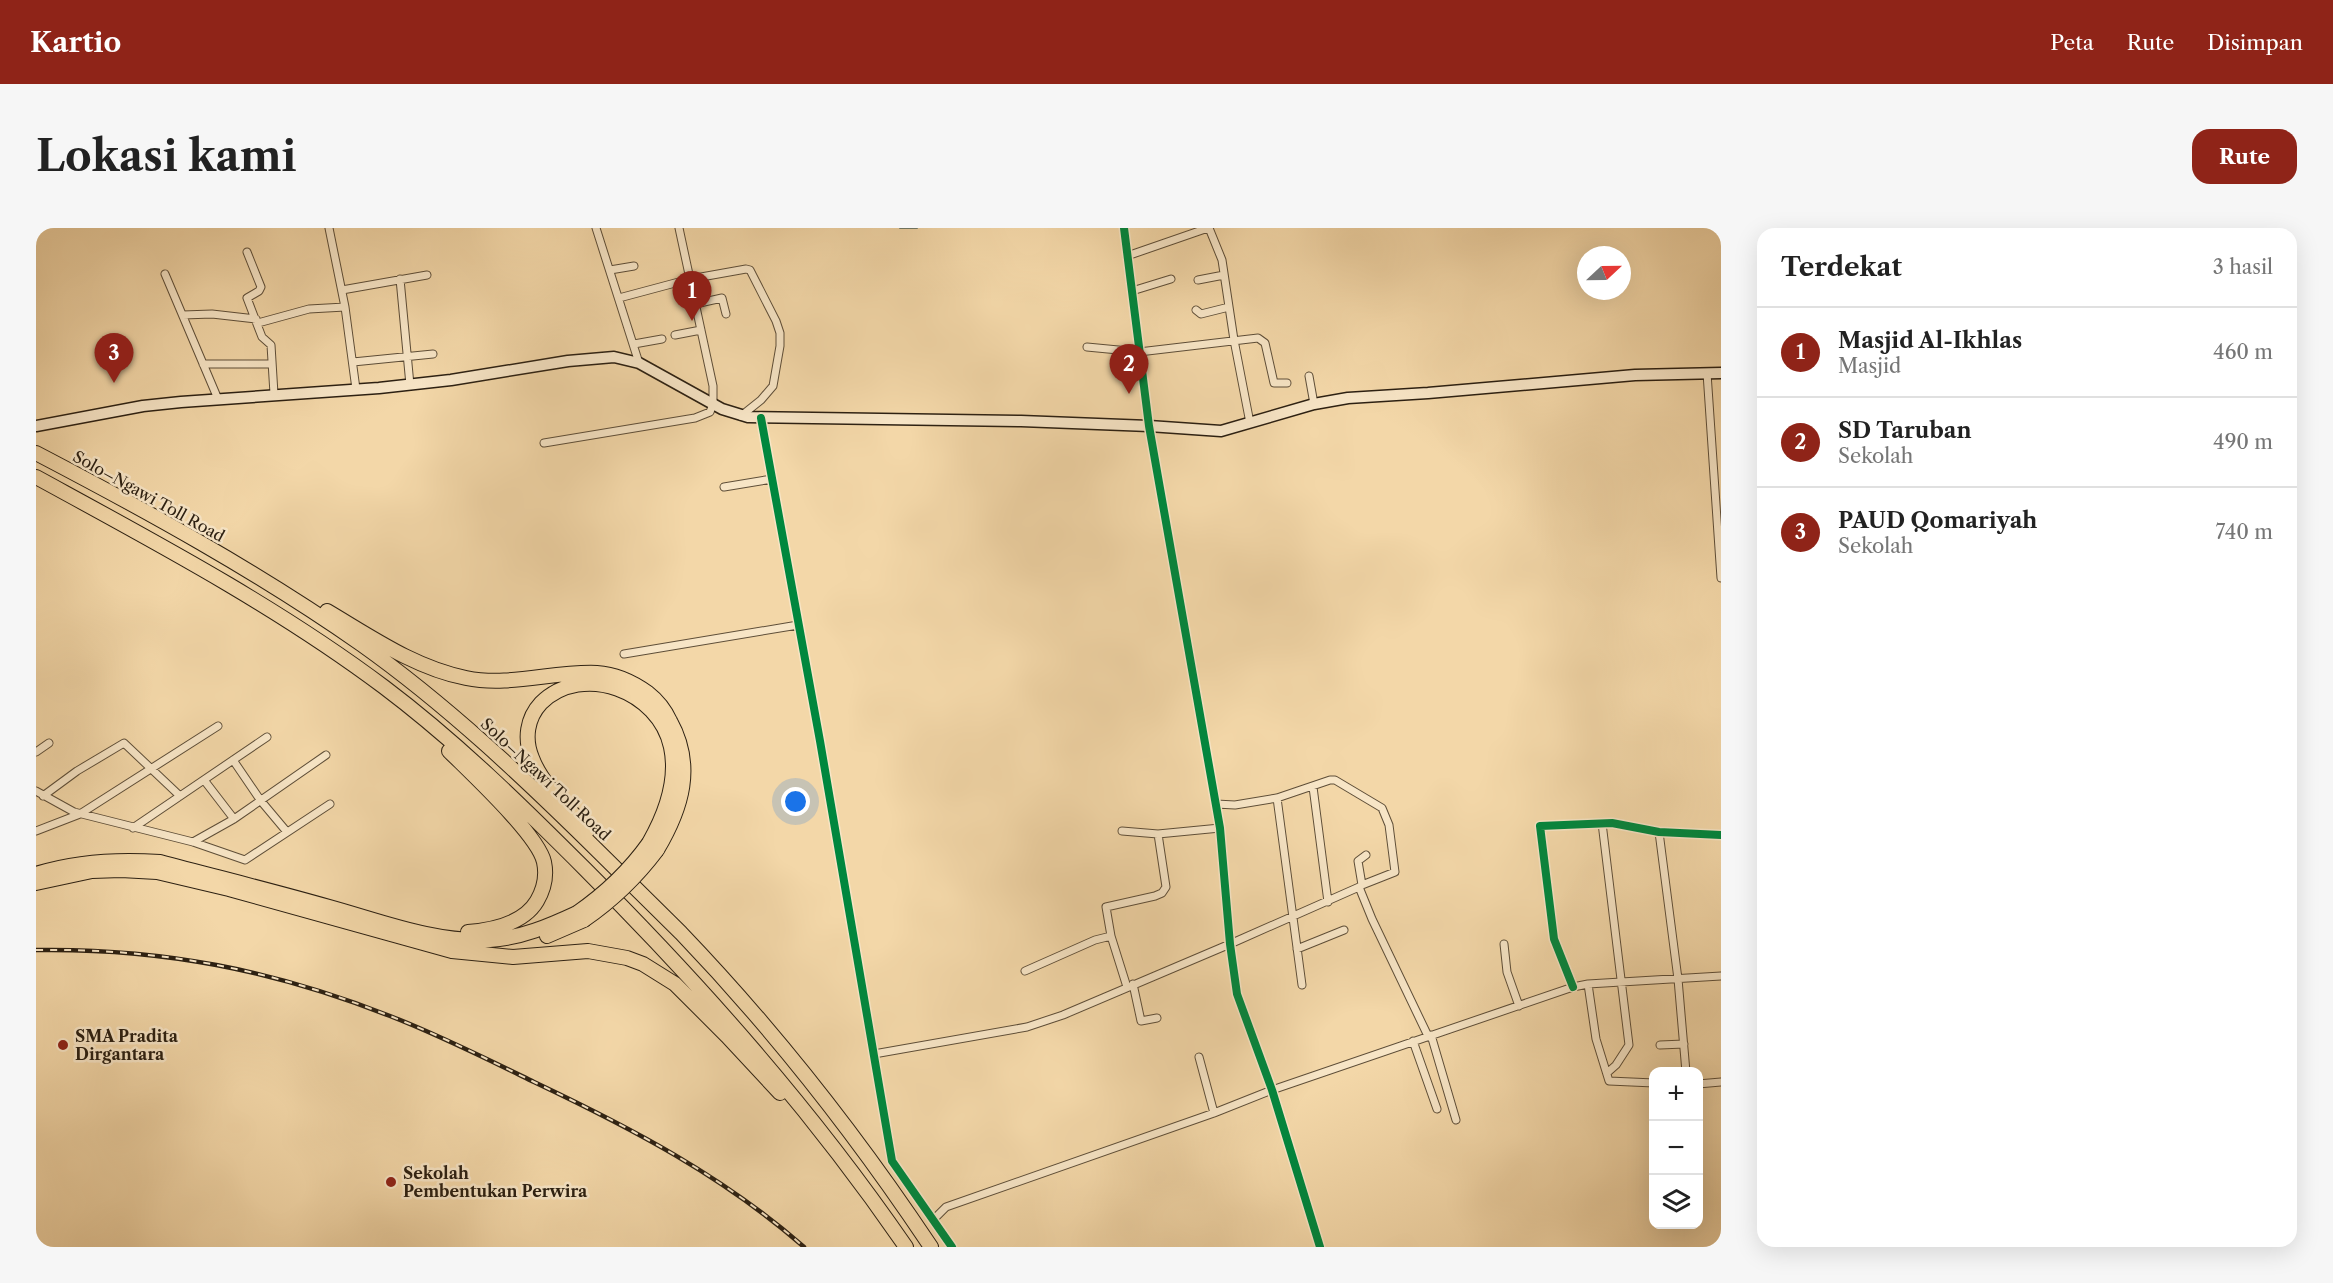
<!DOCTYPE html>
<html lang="id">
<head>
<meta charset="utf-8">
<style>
	:root { --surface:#fff; --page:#f6f6f6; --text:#222; --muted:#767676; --line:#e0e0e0; --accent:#8f2418 }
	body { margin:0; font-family:"Libre Caslon Text",serif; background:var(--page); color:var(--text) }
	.controls { position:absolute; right:18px; bottom:18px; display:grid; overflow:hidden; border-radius:12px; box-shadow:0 6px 24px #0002 }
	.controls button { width:54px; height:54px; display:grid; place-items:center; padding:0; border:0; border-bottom:2px solid var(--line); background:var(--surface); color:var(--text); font:30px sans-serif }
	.compass { position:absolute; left:1541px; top:18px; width:54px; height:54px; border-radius:50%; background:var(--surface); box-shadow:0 6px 24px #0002; rotate:68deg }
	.you { position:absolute; left:760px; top:574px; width:21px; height:21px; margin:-15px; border:4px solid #fff; border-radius:50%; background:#1a73e8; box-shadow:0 0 0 9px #1a73e833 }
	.badge { display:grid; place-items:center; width:39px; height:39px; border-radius:50%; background:var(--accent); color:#fff; font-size:20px; font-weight:700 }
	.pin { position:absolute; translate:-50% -50px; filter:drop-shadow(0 2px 3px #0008) }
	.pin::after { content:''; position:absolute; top:32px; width:21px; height:18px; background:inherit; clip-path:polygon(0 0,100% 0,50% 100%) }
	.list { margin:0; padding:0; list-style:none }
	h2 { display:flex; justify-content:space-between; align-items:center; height:78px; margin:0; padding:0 24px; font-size:26px }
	h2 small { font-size:20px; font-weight:400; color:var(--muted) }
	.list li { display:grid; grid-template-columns:39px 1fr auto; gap:18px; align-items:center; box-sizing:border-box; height:90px; padding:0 24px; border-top:2px solid var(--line) }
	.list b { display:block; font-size:22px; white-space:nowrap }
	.list p { margin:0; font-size:20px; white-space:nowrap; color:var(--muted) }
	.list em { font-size:20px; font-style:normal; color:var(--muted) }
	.icon { flex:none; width:33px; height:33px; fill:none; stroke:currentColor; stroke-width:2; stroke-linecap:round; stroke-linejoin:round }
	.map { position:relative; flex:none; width:1685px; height:1019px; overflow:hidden; border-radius:18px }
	header { display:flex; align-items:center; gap:36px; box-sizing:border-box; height:84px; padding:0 30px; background:var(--accent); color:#fff }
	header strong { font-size:28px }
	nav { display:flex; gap:33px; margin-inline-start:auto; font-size:21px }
	.intro { display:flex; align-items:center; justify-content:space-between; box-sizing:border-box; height:144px; padding:0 36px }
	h1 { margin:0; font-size:42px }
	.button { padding:15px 27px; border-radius:18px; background:var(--accent); color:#fff; font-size:21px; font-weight:700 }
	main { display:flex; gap:36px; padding:0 36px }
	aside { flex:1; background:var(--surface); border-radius:18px; box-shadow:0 6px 24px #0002 }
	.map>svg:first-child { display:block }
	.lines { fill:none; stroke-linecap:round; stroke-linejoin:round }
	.stream { stroke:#6f7c6e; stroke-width:2 }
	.minor-casing { stroke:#5e4e38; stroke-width:9 }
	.secondary-casing { stroke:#2c2012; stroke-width:13 }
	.motorway-casing { stroke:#2c2012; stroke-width:16 }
	.minor { stroke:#f7e5c6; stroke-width:7 }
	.secondary { stroke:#f7e5c6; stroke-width:10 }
	.motorway { stroke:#f3d7a8; stroke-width:14 }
	.rail-casing { stroke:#2c2012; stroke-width:4.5 }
	.rail { stroke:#f7e5c6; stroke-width:2; stroke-dasharray:7; stroke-linecap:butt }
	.motorway-bridge-casing { stroke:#2c2012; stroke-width:16; stroke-linecap:butt }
	.motorway-bridge { stroke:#f3d7a8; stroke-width:14 }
	.cycleway-casing { stroke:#f7e5c6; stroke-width:11 }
	.cycleway { stroke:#00873e; stroke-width:8 }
	.poi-dot { fill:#8f2418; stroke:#f7e5c6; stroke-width:2 }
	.labels { text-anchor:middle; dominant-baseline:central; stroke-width:5; stroke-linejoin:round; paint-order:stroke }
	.street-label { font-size:16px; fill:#2c2012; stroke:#f7e5c6 }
	.poi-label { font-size:16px; font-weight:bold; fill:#2c2012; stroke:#f7e5c6; text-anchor:start }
</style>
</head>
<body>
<header>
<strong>Kartio</strong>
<nav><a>Peta</a><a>Rute</a><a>Disimpan</a></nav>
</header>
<div class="intro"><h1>Lokasi kami</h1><a class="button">Rute</a></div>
<main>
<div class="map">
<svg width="1685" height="1019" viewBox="0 0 1685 1019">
	<rect width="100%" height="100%" fill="#f3d7a8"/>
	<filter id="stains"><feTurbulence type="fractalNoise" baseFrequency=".00333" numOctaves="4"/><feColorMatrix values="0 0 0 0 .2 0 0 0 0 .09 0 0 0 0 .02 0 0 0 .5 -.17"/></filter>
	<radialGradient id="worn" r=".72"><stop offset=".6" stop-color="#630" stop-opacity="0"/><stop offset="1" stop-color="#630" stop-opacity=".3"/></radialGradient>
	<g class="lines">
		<path class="stream" d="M864,0H881"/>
		<g class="minor-casing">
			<path id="minor" d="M293,0L309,79L320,161
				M560,0L603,135
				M1088,0L1113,198L1184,600L1194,716L1201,766L1236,862L1284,1019
				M1173,0L1186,32L1198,112L1214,195
				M211,24L225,59L223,63L211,70L226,109L235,117L238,166
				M1091,28L1172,0
				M574,42L598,38
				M129,46L182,171
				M364,51L374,157
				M1162,52L1188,47
				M306,62L391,47
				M1096,63L1135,51
				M583,70L654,51L710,41L714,42L740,93L744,105V118L737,158L725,172L705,188
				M659,76L686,70L690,86
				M1160,82L1165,86L1193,79
				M147,87L176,86L220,91
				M222,95L273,81L309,79
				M639,107L665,102
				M598,116L626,111
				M1051,119L1103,124L1222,110L1229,115L1238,155H1251
				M317,134L397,126
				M167,136H236
				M1671,145L1685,350
				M1273,148L1278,176
				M725,190L784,513L856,933L916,1019
				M508,215L659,190L674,184L677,176V158L643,0
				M688,259L736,251
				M588,426L762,397
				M0,524L13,515
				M197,532L225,573L251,604
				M168,552L198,591
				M1277,559L1292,674
				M0,563L38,584L157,614L209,632L294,576
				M7,568L41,543L88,515L144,568
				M1241,570L1266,757
				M1180,576L1199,577L1241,570L1294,552H1299L1346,580L1353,597L1359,644L1326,657
				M1566,595L1593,817L1580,837L1571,845
				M97,600L231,509
				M0,603L44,586L182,498
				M1623,604L1642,751L1650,844
				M1122,606L1184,600
				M157,614L198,591L290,527
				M1330,627L1322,633L1326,657L1323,659L1336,691L1392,808
				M1075,708L1070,679L1119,668L1126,665L1130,659L1122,606L1086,603
				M1468,716L1471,744L1483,778
				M1261,721L1308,702
				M989,743L1059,712L1075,708L1091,759
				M1097,756L1105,793L1121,790
				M1552,756L1560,811L1573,853L1618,855
				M1537,759L1518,711L1504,598L1576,595L1623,604L1685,607
				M1395,807L1420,892
				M1377,813L1401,881
				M1624,817L1648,816
				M838,826L991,799L1027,787L1194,716L1323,659
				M1163,829L1178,885
				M1662,856L1685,854
				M898,991L910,979L1178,885L1236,862L1537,759L1552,756L1685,748"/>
		</g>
		<g class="secondary-casing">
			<path id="secondary" d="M0,198L107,178L145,174L343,160L415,152L532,133L578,129L603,135L686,181L712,189L985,193L1113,198L1185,203L1278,176L1312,170L1392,165L1599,147L1685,145"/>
		</g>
		<g class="motorway-casing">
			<path id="motorway" d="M0,225C111,283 222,344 325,416C411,477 488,550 563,624C590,651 618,678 645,705C737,801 821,908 895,1019
				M0,249C119,314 240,378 348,459C421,514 486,578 549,641C667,759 775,881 870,1019
				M291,383C335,409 379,440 430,450C474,459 517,443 561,445C579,446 598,455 612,465C621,472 629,482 634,493C659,538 646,580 621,622
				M413,523C435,545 502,607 508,634C511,648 508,661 501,673C488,695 456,702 432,704
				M552,602C533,580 506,557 496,530C488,511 491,490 505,475C547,434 623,463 635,519C642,552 629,587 613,615
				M0,646C41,633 81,631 124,634C180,649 237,663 293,679C344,693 399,715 454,712C485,710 513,698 541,685
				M0,655L56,643L85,642L121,644L193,661L416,723L477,729L552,723L591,730L607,736L639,756L691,808L744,865
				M511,708L548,692"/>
		</g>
		<use href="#minor" class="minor"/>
		<use href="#secondary" class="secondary"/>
		<use href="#motorway" class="motorway"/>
		<g class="rail-casing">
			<path id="rail" d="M0,722C126,720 237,742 354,788C403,807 451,831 498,854C595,900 687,948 768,1019"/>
		</g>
		<use href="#rail" class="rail"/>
		<g class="motorway-bridge-casing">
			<path id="motorway-bridge" d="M541,685C570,665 593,643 613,615
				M548,692C577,672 600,650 621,622"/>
		</g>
		<use href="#motorway-bridge" class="motorway-bridge"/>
		<g class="cycleway-casing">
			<path id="cycleway" d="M1088,0L1113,198L1184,600L1194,716L1201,766L1236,862L1284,1019
				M725,190L784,513L856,933L916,1019
				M1537,759L1518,711L1504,598L1576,595L1623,604L1685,607"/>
		</g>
		<use href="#cycleway" class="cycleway"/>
	</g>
	<g class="poi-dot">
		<circle cx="27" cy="817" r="6"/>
		<circle cx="355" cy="954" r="6"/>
	</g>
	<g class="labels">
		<g class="street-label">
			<text transform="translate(113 268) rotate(29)">Solo–Ngawi Toll Road</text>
			<text transform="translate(510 551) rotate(43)">Solo–Ngawi Toll Road</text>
		</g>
		<g class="poi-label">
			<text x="39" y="808">SMA Pradita<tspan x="39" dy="18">Dirgantara</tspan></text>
			<text x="367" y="945">Sekolah<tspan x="367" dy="18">Pembentukan Perwira</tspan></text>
		</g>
	</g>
	<rect width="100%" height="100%" filter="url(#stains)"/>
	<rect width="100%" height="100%" fill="url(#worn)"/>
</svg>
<div class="controls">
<button>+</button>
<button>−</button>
<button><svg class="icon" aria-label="layers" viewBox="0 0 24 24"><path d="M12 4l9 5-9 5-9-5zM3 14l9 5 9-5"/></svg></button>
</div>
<svg class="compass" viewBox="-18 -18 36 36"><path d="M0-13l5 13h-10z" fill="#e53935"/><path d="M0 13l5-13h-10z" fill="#767676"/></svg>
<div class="you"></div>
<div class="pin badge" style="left:656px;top:93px">1</div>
<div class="pin badge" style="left:1093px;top:166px">2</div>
<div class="pin badge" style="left:78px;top:155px">3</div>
</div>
<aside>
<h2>Terdekat<small>3 hasil</small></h2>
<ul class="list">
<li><span class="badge">1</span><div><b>Masjid Al-Ikhlas</b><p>Masjid</p></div><em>460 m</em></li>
<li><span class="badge">2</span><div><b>SD Taruban</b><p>Sekolah</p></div><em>490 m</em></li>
<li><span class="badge">3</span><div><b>PAUD Qomariyah</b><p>Sekolah</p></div><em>740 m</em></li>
</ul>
</aside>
</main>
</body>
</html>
